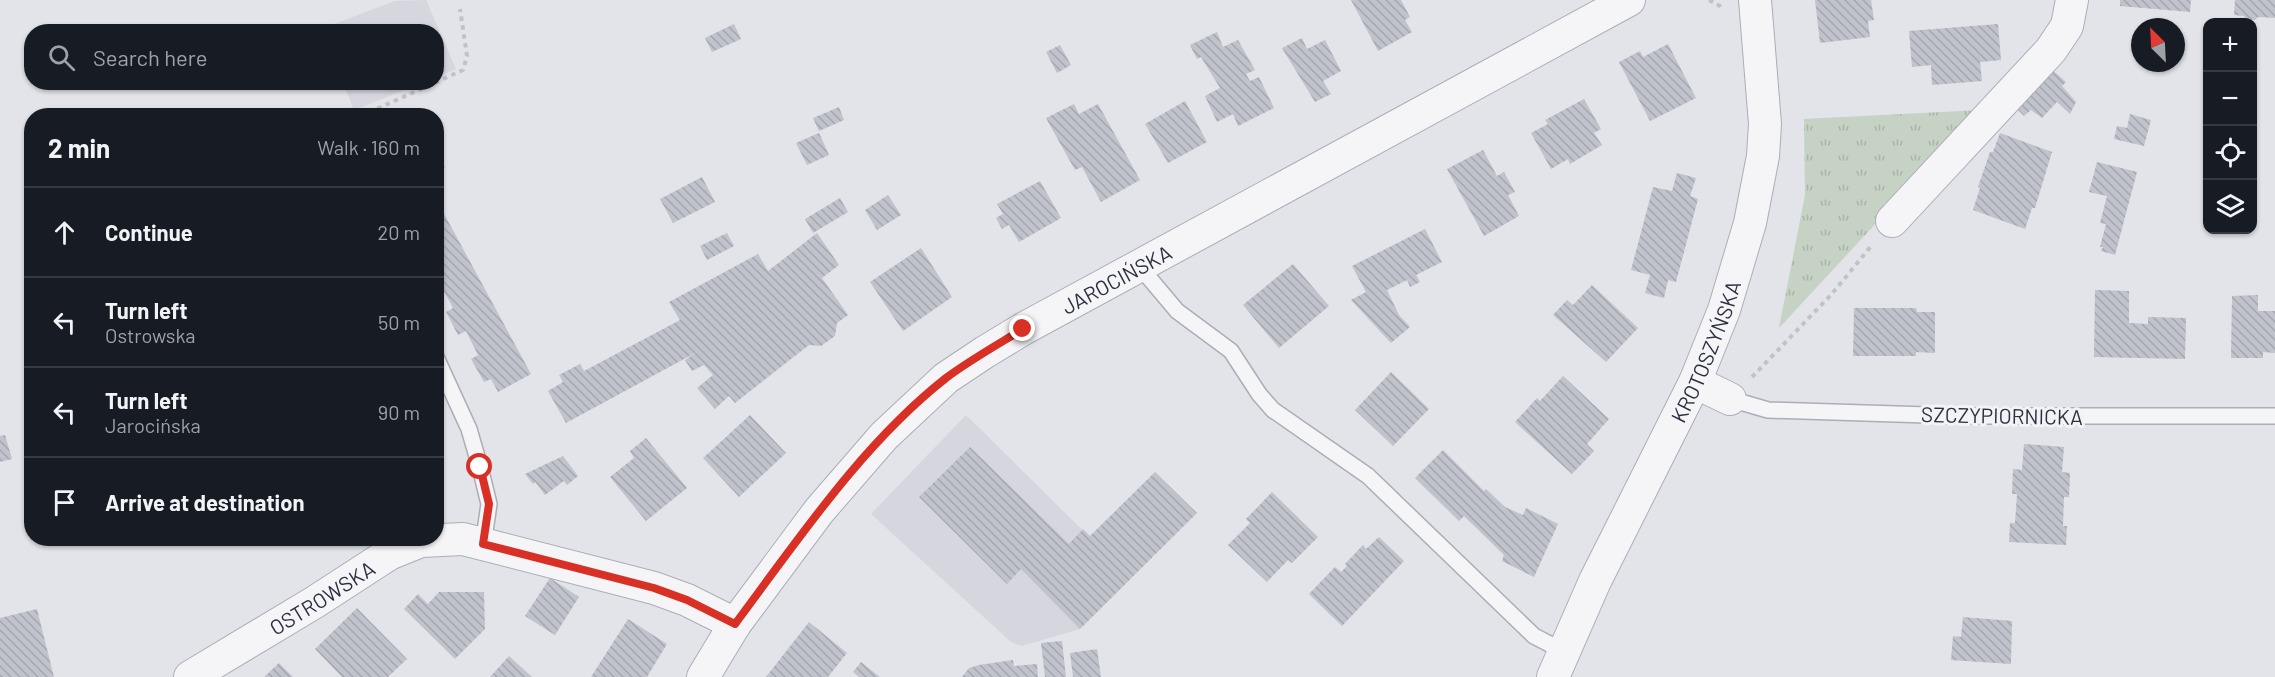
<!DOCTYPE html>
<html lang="en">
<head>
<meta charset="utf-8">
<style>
	:root { --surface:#171b24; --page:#20242c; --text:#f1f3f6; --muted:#9ea1a6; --line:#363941 }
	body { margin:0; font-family:Barlow,sans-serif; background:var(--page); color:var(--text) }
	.controls { position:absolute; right:18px; top:18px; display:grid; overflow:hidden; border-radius:12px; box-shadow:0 2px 4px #0004 }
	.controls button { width:54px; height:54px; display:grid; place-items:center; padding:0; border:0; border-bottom:2px solid var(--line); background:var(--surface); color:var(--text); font:30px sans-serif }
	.compass { position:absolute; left:2131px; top:18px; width:54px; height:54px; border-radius:50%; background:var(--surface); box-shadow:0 2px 4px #0004; rotate:336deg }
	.stop { position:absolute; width:18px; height:18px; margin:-14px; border:4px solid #d93025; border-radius:50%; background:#fff }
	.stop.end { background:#d93025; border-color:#fff; box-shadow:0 2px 6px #0008 }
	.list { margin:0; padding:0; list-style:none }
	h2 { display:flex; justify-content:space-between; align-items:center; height:78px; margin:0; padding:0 24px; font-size:26px }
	h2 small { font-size:20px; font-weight:400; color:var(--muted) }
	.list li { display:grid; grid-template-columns:39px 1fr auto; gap:18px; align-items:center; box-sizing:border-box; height:90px; padding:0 24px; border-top:2px solid var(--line) }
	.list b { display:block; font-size:22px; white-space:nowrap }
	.list p { margin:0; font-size:20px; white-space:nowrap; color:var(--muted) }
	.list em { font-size:20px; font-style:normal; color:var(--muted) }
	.icon { flex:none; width:33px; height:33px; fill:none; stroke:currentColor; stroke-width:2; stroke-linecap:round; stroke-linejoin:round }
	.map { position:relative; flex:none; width:2275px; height:677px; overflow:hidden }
	.search { position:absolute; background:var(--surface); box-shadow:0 2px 4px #0004; left:24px; top:24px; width:420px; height:66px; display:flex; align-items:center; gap:15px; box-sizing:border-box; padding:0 21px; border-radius:24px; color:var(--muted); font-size:22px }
	.panel { position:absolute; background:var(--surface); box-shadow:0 2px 4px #0004; left:24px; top:108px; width:420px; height:438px; border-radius:24px }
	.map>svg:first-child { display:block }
	.built { fill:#d5d6de }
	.grass { fill:url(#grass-tufts) }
	.building { fill:url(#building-back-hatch) }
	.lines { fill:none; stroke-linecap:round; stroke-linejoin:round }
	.service-casing { stroke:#abaeb6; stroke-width:18 }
	.minor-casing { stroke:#abaeb6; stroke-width:34 }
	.path { stroke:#c1c2c8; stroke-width:4; stroke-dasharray:4.5 4.5; stroke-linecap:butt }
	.service { stroke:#f5f5f8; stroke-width:15 }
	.minor { stroke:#f5f5f8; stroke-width:32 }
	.route { stroke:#d93025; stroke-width:8 }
	.labels { text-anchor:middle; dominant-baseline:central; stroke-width:6; stroke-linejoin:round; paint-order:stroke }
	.street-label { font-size:21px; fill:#2c2f40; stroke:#f2f3f7 }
</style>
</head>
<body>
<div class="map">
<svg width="2275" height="677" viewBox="0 0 2275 677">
	<defs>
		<pattern id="grass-tufts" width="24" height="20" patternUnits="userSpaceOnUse" patternTransform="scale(1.5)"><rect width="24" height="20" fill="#c5d2c4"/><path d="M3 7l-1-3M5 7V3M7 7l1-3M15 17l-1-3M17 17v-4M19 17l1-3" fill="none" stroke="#a9b5a9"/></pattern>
		<pattern id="building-back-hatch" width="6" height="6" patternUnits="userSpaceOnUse" patternTransform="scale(1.5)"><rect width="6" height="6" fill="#c0c2cc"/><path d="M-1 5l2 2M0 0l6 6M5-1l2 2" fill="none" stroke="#a5a7b0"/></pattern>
	</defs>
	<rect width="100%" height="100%" fill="#e2e4e9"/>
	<path class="built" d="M426,0L456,69L437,77L436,32H322L321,29L395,1Z
		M343,83H422L354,110Z
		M966,415L1131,578L1080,629L1022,646L1011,642L871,514Z"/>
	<path class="grass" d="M1981,110L1779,328L1805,195L1804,119Z"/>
	<path class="building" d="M1351,0H1401L1410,17L1405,20L1412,32L1378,51Z
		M1815,0H1871L1874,20L1868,21L1870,37L1820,43Z
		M2120,0H2191L2190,12L2120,6Z
		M2235,0H2275V18L2258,17L2255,20L2247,19L2244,16L2234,15Z
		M734,24L741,39L712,52L705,38Z
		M1998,24L2001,60L1980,62L1982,81L1932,85L1931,65L1912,67L1909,31Z
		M1217,32L1223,47L1238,40L1255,70L1246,74L1250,81L1259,77L1274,108L1238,126L1233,114L1217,122L1205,96L1220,88L1201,57L1197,59L1190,45Z
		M1302,38L1307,49L1325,40L1341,71L1323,81L1331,94L1315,102L1282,48Z
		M1668,44L1696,98L1650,121L1619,62L1640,51L1643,57Z
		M1060,45L1071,65L1057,73L1046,52Z
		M2049,67L2066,82L2062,86L2076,102L2070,114L2057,102L2042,118L2031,110L2024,116L2014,106Z
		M1584,99L1601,129L1594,133L1602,145L1570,164L1568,159L1551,169L1531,133L1548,124L1545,120Z
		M1185,101L1207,142L1168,163L1145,124Z
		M1074,104L1079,114L1098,104L1140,180L1101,202L1082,167L1075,170L1046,118Z
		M839,107L844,120L819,131L813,118Z
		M2130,114L2151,120L2144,146L2114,139L2117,126L2127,128Z
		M819,133L829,155L807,165L796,143Z
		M2000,133L2052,152L2035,208H2032L2025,229L1973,210L1980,188L1978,187L1990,152H1993Z
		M436,149L445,168L436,172Z
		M1483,150L1497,176L1504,172L1515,192L1508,195L1519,216L1484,236L1447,169Z
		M2097,162L2137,172L2115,255L2101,251L2103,247H2100L2106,224L2100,223L2107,196L2089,192Z
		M1677,173L1696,178L1690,196L1698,199L1676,282L1668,280L1664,298L1645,293L1650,275L1631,270L1653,187L1672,191Z
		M702,177L715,202L673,223L660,199Z
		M1040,181L1061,218L1019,242L1009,225L1002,229L996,218L1003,214L997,204Z
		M888,195L901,215L877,230L865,210Z
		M840,198L848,212L813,233L805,219Z
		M436,199L531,374L498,392L491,379L484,382L471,359L478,355L466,331L458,335L446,312L453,308L440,284L436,286Z
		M1425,229L1442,262L1416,275L1420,282L1410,287L1407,280L1387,290L1399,315L1410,327L1391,343L1351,300L1366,292L1352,266Z
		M727,233L734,246L707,260L700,246Z
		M817,233L839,265L822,278L848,315L837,323L835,336L821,346L809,345L735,403L729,396L715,409L697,388L713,375L704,365L692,371L685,360L697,352L566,423L548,391L563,382L559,375L580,364L584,371L680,320L669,302L758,254L768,271Z
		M921,248L952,297L903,331L870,282Z
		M1293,264L1329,306L1279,348L1243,305Z
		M1592,285L1638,328L1606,362L1553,315L1567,300L1573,305Z
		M2095,290L2129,291V323L2148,324V317L2186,318L2185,359L2094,357Z
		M2258,295V311H2275V353L2263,352V358H2231L2232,296Z
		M1854,308H1916L1917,312H1935V353L1916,352V356H1853Z
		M1391,372L1429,409L1393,446L1355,410Z
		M1563,376L1609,419L1587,444L1594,451L1572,474L1515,422L1537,398L1540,401Z
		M750,415L786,453L739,497L703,458Z
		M5,435L12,459L0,462V436Z
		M646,438L687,488L646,521L610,477L634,458L630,451Z
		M2024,444L2064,447L2062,472L2070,473L2069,497H2064L2063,526H2067L2066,545L2009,542L2010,523H2015L2017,494H2012L2013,469L2022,470Z
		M970,447L1069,544L1083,529L1090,536L1155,472L1197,513L1080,629L1021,569L1007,584L919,497Z
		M1443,450L1484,491L1486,489L1505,507L1523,515L1526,508L1558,524L1534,577L1502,561L1504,555L1464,516L1459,521L1415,478Z
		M563,456L578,476L567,485L564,481L545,495L535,482L533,484L525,474Z
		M1272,492L1318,537L1292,563L1288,560L1267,582L1228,545L1250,523L1246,519Z
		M1379,537L1404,561L1342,626L1309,594L1335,567L1341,572L1347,566L1345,564L1363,545L1366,549Z
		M550,578L579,597L555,635L525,616Z
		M439,592H484L485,629L455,659L404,609L418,594L428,604Z
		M357,608L407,659L388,677H342L315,649Z
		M37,609L54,677H0V618Z
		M1963,617L2012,621L2011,664L1951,660L1953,636L1961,637Z
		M628,619L667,644L647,677H591Z
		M809,622L847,653L828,677H766Z
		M1062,641L1066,677H1045L1041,643Z
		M1097,649L1101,677H1073L1070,653Z
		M509,656L532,677H490Z
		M1013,660L1014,666L1037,664L1038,677H962L969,668L979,665Z
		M861,662L880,677H859L853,672Z
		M279,663L293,677H264Z"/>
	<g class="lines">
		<g class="service-casing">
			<path id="service" d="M1140,267L1177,311L1231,351L1259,394L1273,410L1368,476L1534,636L1563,651
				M436,357L469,429L480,467L489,504L483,545
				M1730,399L1768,410L1959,416H2275"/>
		</g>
		<g class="minor-casing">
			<g id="minor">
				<path d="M1892,221L2051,50L2067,26L2072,0"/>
				<path d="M1695,382L1730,399"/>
				<path id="s1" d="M190,677L315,602L389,554L421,541L463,539L654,588L687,600L735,624"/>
				<path id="s2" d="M703,677L735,624L819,511L884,436L946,378L985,352L1023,329L1629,0"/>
				<path id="s3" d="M1553,677L1595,581L1695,382L1724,310L1750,223L1763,156L1765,124L1755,0"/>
			</g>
		</g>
		<path class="path" d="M1709,0L1720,6L1723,10
			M361,116L463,70L467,56L460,9
			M1752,377L1831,295L1872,245"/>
		<use href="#service" class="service"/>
		<use href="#minor" class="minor"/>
	</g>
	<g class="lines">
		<path class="route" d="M480,467L489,504L483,544L654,588L687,600L735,624C798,540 862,444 946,378C970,360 997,345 1023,329"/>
	</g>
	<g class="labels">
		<g class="street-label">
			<text stroke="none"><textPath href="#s2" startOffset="584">JAROCIŃSKA</textPath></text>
			<text stroke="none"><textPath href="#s3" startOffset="360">KROTOSZYŃSKA</textPath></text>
			<text transform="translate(2002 415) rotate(1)">SZCZYPIORNICKA</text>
			<text stroke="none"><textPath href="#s1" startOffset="154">OSTROWSKA</textPath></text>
		</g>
	</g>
</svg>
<div class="controls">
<button>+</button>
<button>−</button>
<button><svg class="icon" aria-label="locate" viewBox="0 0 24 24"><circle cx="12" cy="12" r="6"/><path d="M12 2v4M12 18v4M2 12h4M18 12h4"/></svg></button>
<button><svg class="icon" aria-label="layers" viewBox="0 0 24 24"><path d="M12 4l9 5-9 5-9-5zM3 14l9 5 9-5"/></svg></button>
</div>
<svg class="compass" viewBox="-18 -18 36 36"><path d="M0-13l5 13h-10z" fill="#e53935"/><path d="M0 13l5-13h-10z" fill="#9ea1a6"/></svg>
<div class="stop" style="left:480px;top:467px"></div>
<div class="stop end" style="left:1023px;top:329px"></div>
<div class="search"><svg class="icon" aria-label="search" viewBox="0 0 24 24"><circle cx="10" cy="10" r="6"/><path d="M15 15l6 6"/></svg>Search here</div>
<section class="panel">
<h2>2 min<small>Walk · 160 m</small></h2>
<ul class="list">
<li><svg class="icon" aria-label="ahead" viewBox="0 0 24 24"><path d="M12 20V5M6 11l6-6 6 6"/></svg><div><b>Continue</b></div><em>20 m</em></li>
<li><svg class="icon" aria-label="left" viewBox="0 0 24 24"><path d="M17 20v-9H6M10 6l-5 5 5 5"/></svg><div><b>Turn left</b><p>Ostrowska</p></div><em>50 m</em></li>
<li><svg class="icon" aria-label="left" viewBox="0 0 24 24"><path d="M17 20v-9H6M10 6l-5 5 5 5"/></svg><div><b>Turn left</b><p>Jarocińska</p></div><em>90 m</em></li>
<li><svg class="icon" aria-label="arrive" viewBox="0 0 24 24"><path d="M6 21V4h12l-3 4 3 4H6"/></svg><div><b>Arrive at destination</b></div></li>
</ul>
</section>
</div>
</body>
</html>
